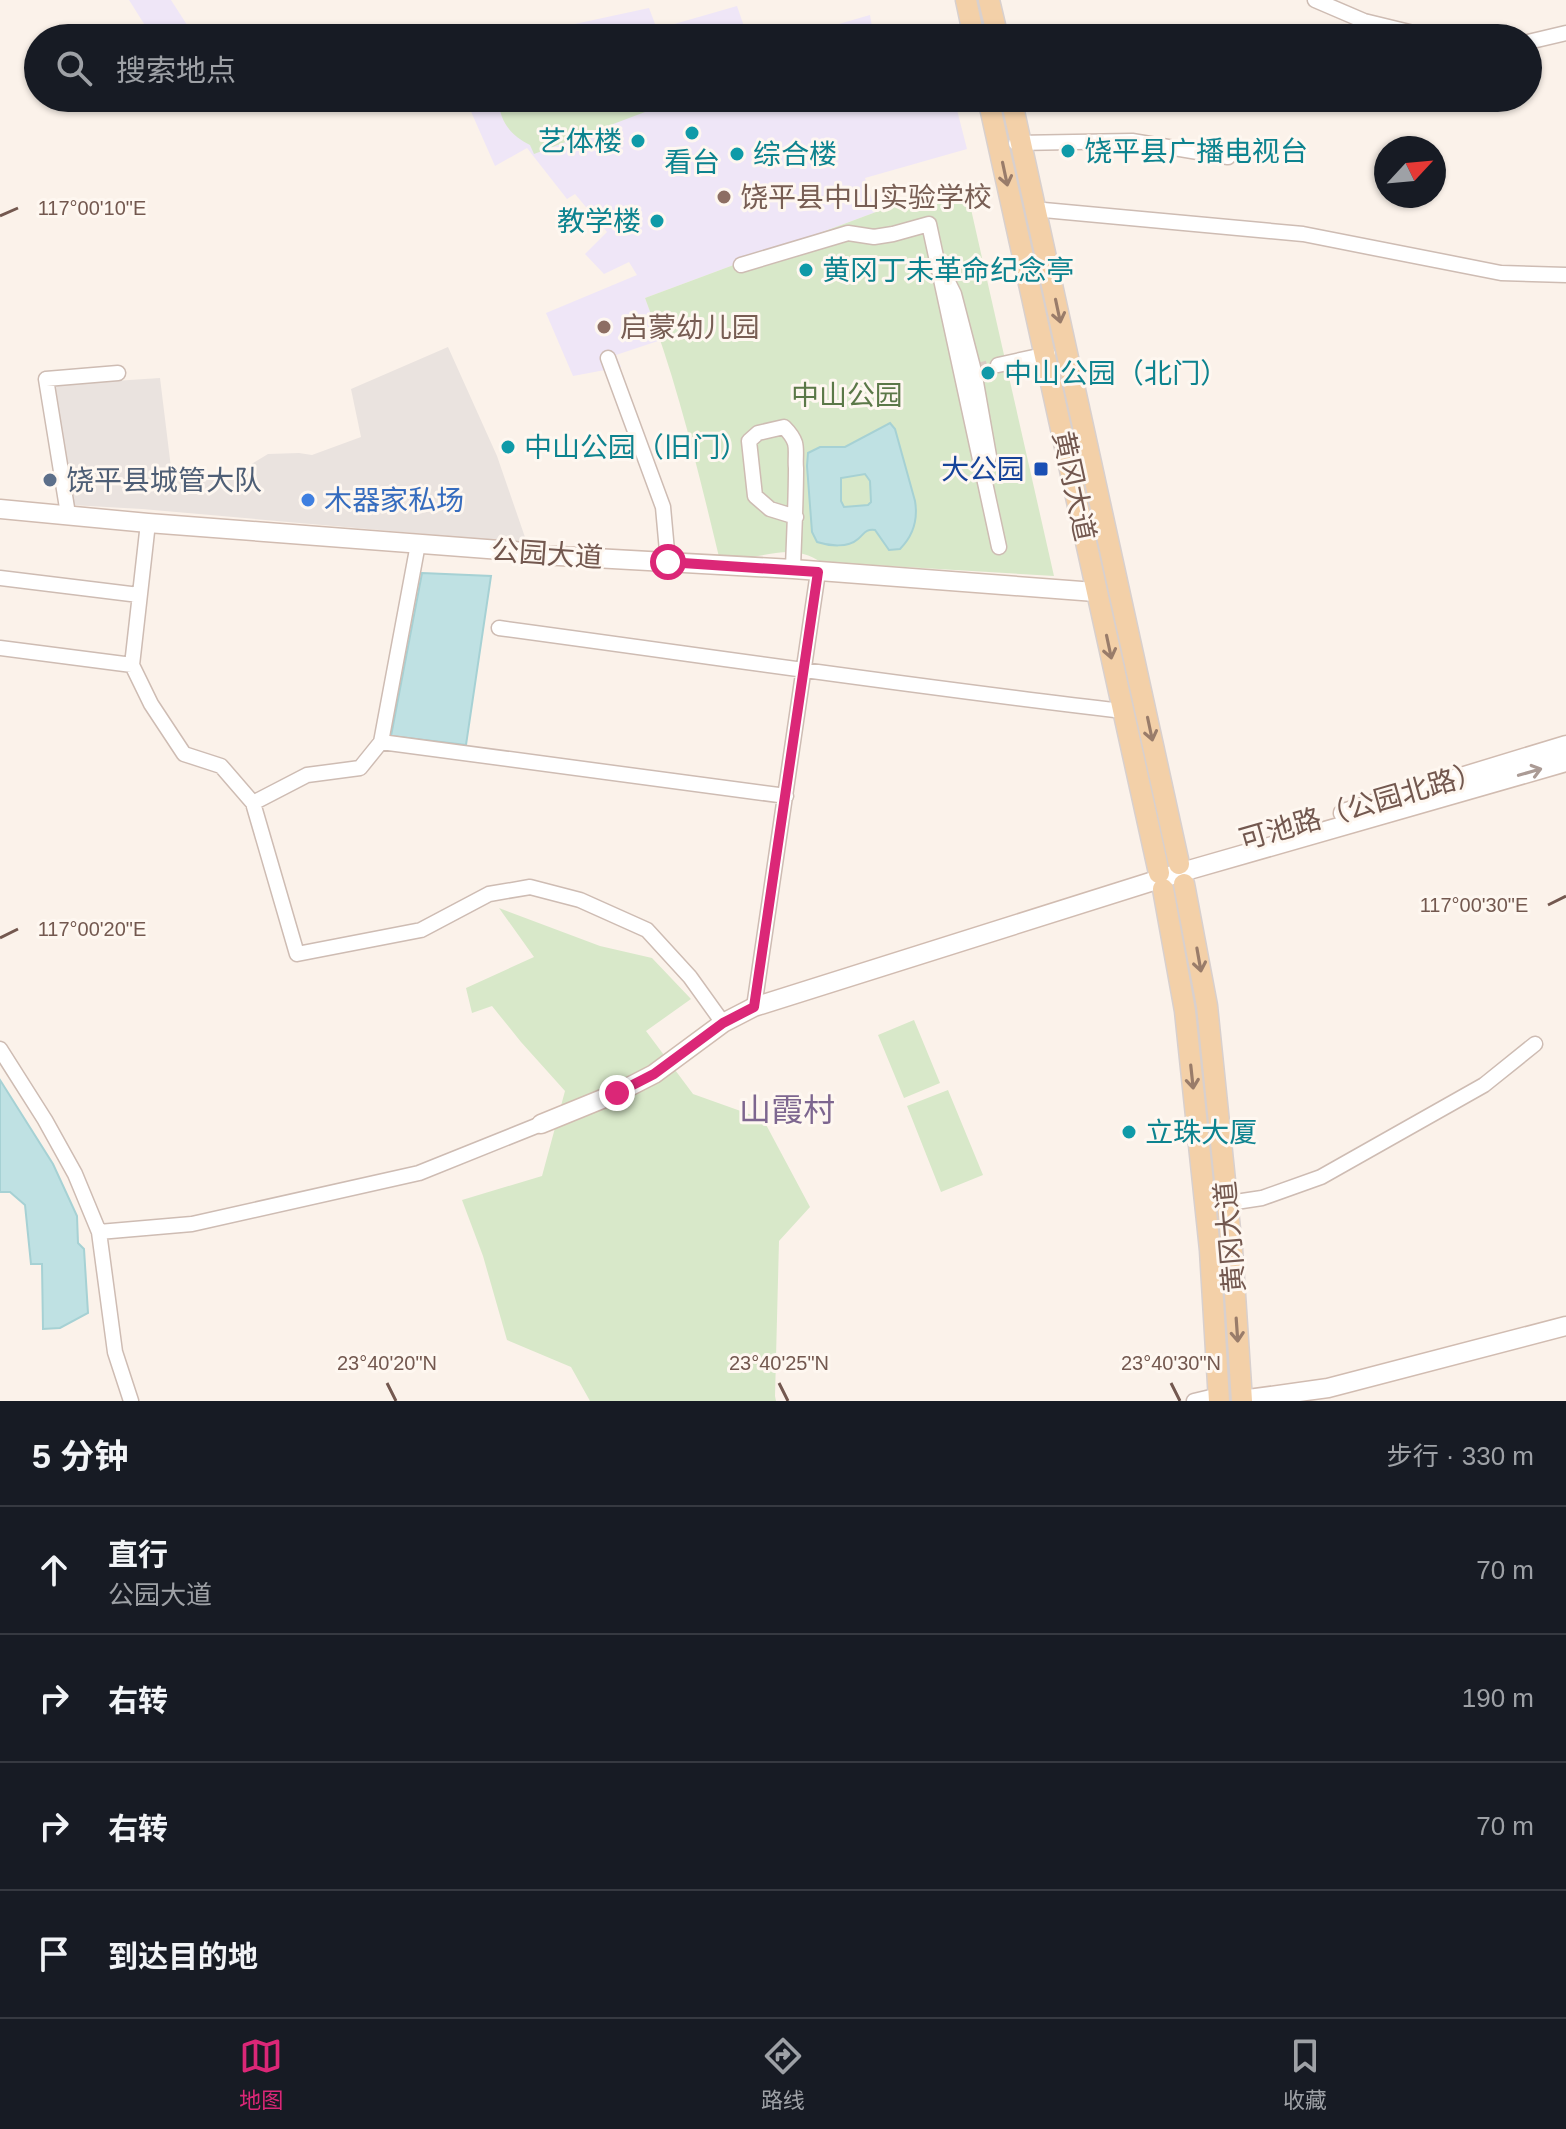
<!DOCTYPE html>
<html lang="zh">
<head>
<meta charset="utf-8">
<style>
	:root { --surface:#171b24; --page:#242831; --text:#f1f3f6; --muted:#9ea1a6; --line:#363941; --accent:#db2777 }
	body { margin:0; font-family:Arial,"Noto Sans SC",sans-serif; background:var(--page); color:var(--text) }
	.compass { position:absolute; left:1374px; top:136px; width:72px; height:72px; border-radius:50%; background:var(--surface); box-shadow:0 2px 6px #0004; rotate:64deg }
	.stop { position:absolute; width:24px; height:24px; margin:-18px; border:6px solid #db2777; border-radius:50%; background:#fff }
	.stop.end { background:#db2777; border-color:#fff; box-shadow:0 2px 8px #0008 }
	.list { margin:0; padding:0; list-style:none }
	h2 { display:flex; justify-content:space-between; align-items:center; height:104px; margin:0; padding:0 32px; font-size:34px }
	h2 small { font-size:26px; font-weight:400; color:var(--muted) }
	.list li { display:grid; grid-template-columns:52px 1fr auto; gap:24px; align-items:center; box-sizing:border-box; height:128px; padding:0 32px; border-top:2px solid var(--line) }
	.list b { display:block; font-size:30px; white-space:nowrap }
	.list p { margin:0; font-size:26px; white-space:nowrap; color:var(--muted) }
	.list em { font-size:26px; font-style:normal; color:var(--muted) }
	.icon { flex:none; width:44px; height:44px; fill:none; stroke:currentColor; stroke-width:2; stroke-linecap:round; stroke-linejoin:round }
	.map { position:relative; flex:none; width:1566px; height:1401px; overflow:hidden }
	.search { position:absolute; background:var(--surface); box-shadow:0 2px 6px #0004; left:24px; right:24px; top:24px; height:88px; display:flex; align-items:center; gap:20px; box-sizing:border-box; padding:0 28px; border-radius:44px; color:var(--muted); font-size:30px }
	.sheet { height:616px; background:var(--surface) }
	nav { display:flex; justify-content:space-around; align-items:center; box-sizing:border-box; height:112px; border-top:2px solid var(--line); background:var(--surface); font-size:22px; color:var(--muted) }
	nav a { display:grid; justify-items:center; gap:4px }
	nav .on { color:var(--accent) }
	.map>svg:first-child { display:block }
	.industrial { fill:#eae3df }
	.education { fill:#efe6f7 }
	.green { fill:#d8e8c9 }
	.water { fill:#bfe1e3; stroke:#a6d1d4; stroke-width:2; fill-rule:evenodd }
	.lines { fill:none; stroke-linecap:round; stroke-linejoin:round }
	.street-tunnel { stroke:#d9ccc3; stroke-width:14; stroke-dasharray:14 7; stroke-linecap:butt }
	.street-casing { stroke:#cebcb3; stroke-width:17 }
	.secondary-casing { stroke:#d1bcb1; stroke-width:21 }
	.primary-casing { stroke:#d8d0ce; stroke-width:23 }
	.street { stroke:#fff; stroke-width:14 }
	.secondary { stroke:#fff; stroke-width:18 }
	.primary { stroke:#f3d0a8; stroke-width:20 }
	.oneway { stroke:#997c6a }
	.oneway2 { stroke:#ab9b95 }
	.route { stroke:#db2777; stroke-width:10 }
	.ticks { fill:none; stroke:#73584f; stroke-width:3 }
	.culture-dot { fill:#0f9aa8; stroke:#fef7f0; stroke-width:3 }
	.education-dot { fill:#8d6e63; stroke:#fef7f0; stroke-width:3 }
	.transit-dot { fill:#1a4fb4; stroke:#fef7f0; stroke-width:3 }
	.service-dot { fill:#5c6f8a; stroke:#fef7f0; stroke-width:3 }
	.shop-dot { fill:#3f7fe0; stroke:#fef7f0; stroke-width:3 }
	.labels { text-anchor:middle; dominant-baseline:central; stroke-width:6; stroke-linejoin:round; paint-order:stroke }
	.culture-label { font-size:28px; fill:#0d838f; stroke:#fef7f0; text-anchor:start }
	.education-label { font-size:28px; fill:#785e54; stroke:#fef7f0; text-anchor:start }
	.park-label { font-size:28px; fill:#5b7848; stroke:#fef7f0 }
	.transit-label { font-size:28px; fill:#164399; stroke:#fef7f0; text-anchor:end }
	.service-label { font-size:28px; fill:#4e5e75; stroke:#fef7f0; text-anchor:start }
	.street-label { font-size:28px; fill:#73584f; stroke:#fef7f0 }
	.shop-label { font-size:28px; fill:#366cbe; stroke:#fef7f0; text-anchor:start }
	.quarter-label { font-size:32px; fill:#7d668f; stroke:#fef7f0 }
	.ticks-label { font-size:20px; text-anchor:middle; fill:#73584f; stroke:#fef7f0; stroke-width:6; stroke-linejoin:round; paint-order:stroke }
</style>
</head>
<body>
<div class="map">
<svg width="1566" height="1401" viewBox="0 0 1566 1401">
	<rect width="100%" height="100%" fill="#fbf2ea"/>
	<path class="industrial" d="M448,347L497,456L527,543L142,509L71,505L53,385L160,378L172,476L224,481L268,454L299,453L312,455L361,437L351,389Z"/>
	<path class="education" d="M129,0H171L191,31L180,38H153Z
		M737,6L748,38H534L533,33L649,8L657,29Z
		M870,15L874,38H790Z
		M465,98H954L967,149L865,178L876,212L645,298L661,340L616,355L621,367L573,376L546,313L637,275L629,262L604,274L585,254L607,232L575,194L567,199L527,148L495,166Z"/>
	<path class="green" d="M634,24L653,30L662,38H584L612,27Z
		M499,98H682L534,154L530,145C511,136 498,120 499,98Z
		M966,187L1054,576L821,562C796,546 779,553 752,557C741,559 730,557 719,557C698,470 677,381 645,298L876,212Z
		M499,908L600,946L652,958L691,999L646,1031L693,1094L763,1119L810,1207L779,1241L775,1396L776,1401H590L571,1367L507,1340L483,1256L462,1200L542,1176L565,1091L521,1042L492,1006L472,1013L466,988L534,957Z
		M914,1020L940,1083L904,1098L878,1035Z
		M948,1090L983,1175L941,1192L907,1106Z"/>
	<path class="water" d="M890,423L895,429L915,501C918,519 913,536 900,549L889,550L875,530C865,529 865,533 858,539C848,548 829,546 817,542L812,532L807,466L808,453L820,447H845ZM865,474L870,481L871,502L868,505L844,507L841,501V478Z
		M422,573L491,576L466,745L391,736Z
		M0,1080L53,1164L77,1216L78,1243L84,1249L88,1313L60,1328L43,1329L42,1264H31L25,1205L10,1192H0Z"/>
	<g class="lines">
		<path class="street-tunnel" d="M974,371L998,365"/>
		<g class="street-casing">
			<path id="street" d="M1315,0L1364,21L1434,38
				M1528,42L1566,33
				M955,100L962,98
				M1016,143L1132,141L1228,157
				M1033,209L1303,234L1501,273L1566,275
				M741,265L848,233L874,237L893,234L929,224L999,547
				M946,278L954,294L974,371L989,456L986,467
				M608,358L663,507L668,562
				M998,365L1048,354
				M68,514L46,379L118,373
				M148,523L132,665L151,704L184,754L221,766L253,803
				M418,544L381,742L786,796
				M793,569C794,535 796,502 796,468C795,460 797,450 795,443C793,437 788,431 784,427L758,433L749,441L755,496L770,509L796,517
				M0,578L139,595
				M499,628C707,656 914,687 1123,711
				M0,648L132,665
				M381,742L360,768L307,775L253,803L297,954L421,930L489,894L530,887L580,900L647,930L690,977L723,1023
				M754,1007L818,572
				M0,1049L45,1120L75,1174L99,1232L115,1352L131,1401
				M1229,1203L1262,1198L1321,1177L1484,1085L1535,1044
				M99,1232L192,1224L419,1173L541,1124
				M1194,1401L1215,1396"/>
		</g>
		<g class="secondary-casing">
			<path id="secondary" d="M0,509L148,523L514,551L541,555L793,569L1095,592
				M1343,813L1566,745
				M541,1124L617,1093L654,1074L723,1023L754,1007L1182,872L1566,762
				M1241,1400L1328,1388L1566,1326"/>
		</g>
		<g class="primary-casing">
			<path id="primary" d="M966,0L974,38
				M989,0L998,38
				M988,98L1159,873
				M1011,98L1179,864
				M1184,884L1207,1006L1232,1249L1242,1401
				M1163,889L1185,1011L1210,1250L1219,1401"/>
		</g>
		<use href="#street" class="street"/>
		<use href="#secondary" class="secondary"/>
		<use href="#primary" class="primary"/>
	</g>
	<defs><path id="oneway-shaft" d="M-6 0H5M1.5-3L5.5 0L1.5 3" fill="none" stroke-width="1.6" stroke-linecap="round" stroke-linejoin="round" transform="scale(2)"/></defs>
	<g class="oneway">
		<use href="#oneway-shaft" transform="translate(1005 174) rotate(78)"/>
		<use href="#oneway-shaft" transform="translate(1058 311) rotate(78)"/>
		<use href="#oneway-shaft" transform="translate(1109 647) rotate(78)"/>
		<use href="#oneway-shaft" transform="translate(1150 729) rotate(78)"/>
		<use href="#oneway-shaft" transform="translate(1199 960) rotate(80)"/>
		<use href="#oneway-shaft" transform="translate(1192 1077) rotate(84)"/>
		<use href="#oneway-shaft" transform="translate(1237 1330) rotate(86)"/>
	</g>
	<use class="oneway2" href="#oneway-shaft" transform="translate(1530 772) rotate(-16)"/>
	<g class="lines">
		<path class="route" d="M617,1093L654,1074L723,1023L754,1007L818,572L668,562"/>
	</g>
	<path class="ticks" d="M0,216L18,208M1548,905L1566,896M0,938L18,929M387,1383L396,1401M779,1383L788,1401M1171,1383L1180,1401"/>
	<g class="culture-dot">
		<circle cx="692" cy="133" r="8"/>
		<circle cx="638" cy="141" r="8"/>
		<circle cx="1068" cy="151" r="8"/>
		<circle cx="737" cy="154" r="8"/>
		<circle cx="657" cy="221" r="8"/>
		<circle cx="806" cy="270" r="8"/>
		<circle cx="988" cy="373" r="8"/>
		<circle cx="508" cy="447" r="8"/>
		<circle cx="1129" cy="1132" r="8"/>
	</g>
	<g class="education-dot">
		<circle cx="724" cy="197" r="8"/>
		<circle cx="604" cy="327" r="8"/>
	</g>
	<rect class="transit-dot" x="1033" y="461" width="16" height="16" rx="4"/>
	<circle class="service-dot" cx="50" cy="480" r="8"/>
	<circle class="shop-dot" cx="308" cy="500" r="8"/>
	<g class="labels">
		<g class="culture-label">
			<text x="622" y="141" text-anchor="end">艺体楼</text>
			<text x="1084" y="151">饶平县广播电视台</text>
			<text x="753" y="154">综合楼</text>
			<text x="692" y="162" text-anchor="middle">看台</text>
			<text x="641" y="221" text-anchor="end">教学楼</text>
			<text x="822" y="270">黄冈丁未革命纪念亭</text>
			<text x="1004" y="373">中山公园（北门）</text>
			<text x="524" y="447">中山公园（旧门）</text>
			<text x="1145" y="1132">立珠大厦</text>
		</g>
		<g class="education-label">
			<text x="740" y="197">饶平县中山实验学校</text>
			<text x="620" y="327">启蒙幼儿园</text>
		</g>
		<g class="park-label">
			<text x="847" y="395">中山公园</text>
		</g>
		<g class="transit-label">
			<text x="1025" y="469">大公园</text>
		</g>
		<g class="service-label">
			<text x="66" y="480">饶平县城管大队</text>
		</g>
		<g class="street-label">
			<text transform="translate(1074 486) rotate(78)">黄冈大道</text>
			<text transform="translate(547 554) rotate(4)">公园大道</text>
			<text transform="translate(1361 806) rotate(-16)">可池路（公园北路）</text>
			<text transform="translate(1230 1237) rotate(-95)">黄冈大道</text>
		</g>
		<g class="shop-label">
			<text x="324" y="500">木器家私场</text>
		</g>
		<g class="quarter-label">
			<text x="787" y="1110">山霞村</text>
		</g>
	</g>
	<g class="ticks-label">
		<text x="92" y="215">117°00'10"E</text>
		<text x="1474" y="912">117°00'30"E</text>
		<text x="92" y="936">117°00'20"E</text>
		<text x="387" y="1370">23°40'20"N</text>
		<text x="779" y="1370">23°40'25"N</text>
		<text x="1171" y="1370">23°40'30"N</text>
	</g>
</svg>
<svg class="compass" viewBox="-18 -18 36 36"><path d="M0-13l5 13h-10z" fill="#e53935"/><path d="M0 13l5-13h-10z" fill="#9ea1a6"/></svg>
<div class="stop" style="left:668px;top:562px"></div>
<div class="stop end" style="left:617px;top:1093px"></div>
<div class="search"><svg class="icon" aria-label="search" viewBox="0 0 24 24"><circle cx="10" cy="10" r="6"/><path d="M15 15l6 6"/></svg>搜索地点</div>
</div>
<section class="sheet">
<h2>5 分钟<small>步行 · 330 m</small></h2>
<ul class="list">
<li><svg class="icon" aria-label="ahead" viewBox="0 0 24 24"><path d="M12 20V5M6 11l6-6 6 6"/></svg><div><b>直行</b><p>公园大道</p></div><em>70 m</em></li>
<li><svg class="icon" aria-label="right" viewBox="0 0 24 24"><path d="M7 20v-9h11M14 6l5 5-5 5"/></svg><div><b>右转</b></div><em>190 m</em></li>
<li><svg class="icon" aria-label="right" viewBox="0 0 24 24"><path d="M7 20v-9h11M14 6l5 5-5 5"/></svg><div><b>右转</b></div><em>70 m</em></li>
<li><svg class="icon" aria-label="arrive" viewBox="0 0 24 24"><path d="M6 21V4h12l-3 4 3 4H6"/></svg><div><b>到达目的地</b></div></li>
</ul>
</section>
<nav>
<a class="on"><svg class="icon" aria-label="map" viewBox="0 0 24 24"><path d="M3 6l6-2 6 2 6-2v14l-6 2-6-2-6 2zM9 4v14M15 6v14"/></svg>地图</a>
<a><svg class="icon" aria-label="directions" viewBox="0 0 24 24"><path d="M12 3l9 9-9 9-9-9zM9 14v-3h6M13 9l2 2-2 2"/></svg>路线</a>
<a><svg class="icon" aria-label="saved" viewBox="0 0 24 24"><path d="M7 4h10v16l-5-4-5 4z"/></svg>收藏</a>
</nav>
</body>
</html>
